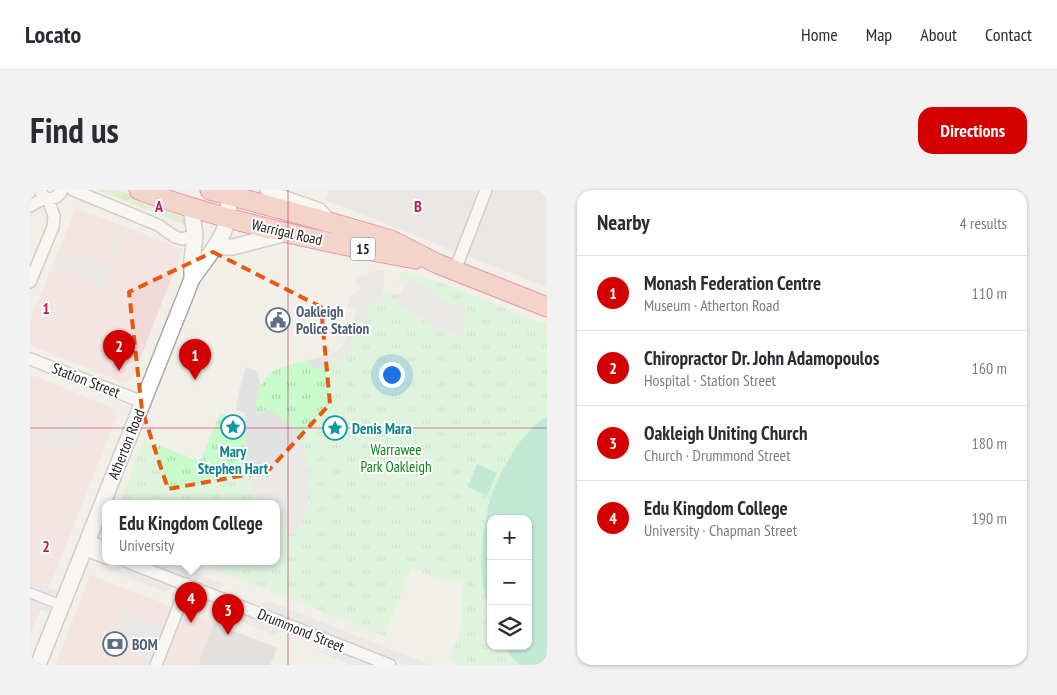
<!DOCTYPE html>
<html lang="en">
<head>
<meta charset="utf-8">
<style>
	:root { --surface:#fff; --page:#f2f2f3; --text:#2b2b33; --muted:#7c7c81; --line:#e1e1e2; --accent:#d40000 }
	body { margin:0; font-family:"PT Sans Narrow",sans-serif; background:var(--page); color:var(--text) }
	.controls { position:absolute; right:15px; bottom:15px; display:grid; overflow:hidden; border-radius:10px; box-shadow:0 1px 4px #0004 }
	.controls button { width:45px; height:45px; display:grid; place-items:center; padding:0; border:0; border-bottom:1px solid var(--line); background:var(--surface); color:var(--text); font:25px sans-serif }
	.you { position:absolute; left:361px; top:184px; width:18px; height:18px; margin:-12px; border:4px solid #fff; border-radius:50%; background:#1a73e8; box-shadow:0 0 0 8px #1a73e833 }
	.badge { display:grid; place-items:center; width:32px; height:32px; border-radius:50%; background:var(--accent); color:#fff; font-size:16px; font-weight:700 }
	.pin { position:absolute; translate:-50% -41px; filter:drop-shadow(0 1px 2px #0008) }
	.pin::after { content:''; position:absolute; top:26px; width:18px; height:15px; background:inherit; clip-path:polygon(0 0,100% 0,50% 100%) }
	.popup { position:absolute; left:72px; top:310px; width:178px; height:65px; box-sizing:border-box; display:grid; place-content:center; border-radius:10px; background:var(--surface); filter:drop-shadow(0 1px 4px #0005); font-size:16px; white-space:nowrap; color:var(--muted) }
	.popup b { font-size:19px; color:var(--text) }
	.popup::after { content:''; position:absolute; left:50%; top:100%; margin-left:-10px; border:10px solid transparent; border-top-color:var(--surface) }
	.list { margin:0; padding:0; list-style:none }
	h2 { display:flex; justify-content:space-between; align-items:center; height:65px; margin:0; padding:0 20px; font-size:21px }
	h2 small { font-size:16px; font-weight:400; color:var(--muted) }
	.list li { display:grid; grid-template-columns:32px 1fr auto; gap:15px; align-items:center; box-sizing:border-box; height:75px; padding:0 20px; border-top:1px solid var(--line) }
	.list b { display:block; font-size:19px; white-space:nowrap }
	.list p { margin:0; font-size:16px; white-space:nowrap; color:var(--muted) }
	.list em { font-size:16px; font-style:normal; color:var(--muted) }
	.icon { flex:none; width:28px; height:28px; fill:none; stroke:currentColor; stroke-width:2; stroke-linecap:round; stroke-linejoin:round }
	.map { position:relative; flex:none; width:517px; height:475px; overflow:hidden; border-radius:15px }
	header { display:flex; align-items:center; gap:30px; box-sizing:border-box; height:70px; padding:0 25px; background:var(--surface); border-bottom:1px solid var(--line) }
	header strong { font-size:24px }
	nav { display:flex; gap:28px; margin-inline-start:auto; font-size:18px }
	.intro { display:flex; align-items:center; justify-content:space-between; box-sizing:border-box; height:120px; padding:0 30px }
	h1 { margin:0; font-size:35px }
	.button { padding:12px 22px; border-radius:15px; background:var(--accent); color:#fff; font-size:18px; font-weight:700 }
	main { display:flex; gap:30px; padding:0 30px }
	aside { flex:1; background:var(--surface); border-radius:15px; box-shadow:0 1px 4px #0004 }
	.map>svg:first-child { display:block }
	.residential { fill:#e0dfdf }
	.commercial { fill:#f2dad9 }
	.religious { fill:#d0d0d0 }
	.grass { fill:url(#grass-tufts) }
	.park { fill:url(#park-tufts); fill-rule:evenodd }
	.pitch { fill:#88e0be }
	.parking { fill:#e2e2e2 }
	.plaza { fill:#dddde8 }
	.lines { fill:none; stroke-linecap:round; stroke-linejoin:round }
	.pedestrian-casing { stroke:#a9a9a9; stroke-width:11 }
	.minor-casing { stroke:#a9a9a9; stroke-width:14 }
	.tertiary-casing { stroke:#a9a9a9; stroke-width:18 }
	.trunk-casing { stroke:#dc2a67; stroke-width:21 }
	.pedestrian { stroke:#fff; stroke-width:9 }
	.minor { stroke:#fff; stroke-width:11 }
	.tertiary { stroke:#fff; stroke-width:15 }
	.trunk { stroke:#f2b4a3; stroke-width:19 }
	.marked { fill:none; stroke:#e8590c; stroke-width:4; stroke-dasharray:10 6; stroke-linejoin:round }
	.grid { fill:none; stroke:#c2185b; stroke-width:1; stroke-opacity:0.55 }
	.labels { text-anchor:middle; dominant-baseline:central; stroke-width:4; stroke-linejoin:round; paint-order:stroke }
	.shield { fill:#fff; stroke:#646464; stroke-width:1 }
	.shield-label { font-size:14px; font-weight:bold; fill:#222 }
	.street-label { font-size:15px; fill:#222; stroke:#fff }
	.service-label { font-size:15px; font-weight:bold; fill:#4e5e75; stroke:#fff; text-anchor:start }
	.culture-label { font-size:15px; font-weight:bold; fill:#0d838f; stroke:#fff; text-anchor:start }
	.park-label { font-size:15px; fill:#0c8416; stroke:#fff }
	.grid-label { font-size:16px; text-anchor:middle; font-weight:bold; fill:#c2185b; stroke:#fff; stroke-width:4; stroke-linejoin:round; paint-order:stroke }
</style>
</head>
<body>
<header>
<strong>Locato</strong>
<nav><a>Home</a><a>Map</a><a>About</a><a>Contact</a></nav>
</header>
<div class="intro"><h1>Find us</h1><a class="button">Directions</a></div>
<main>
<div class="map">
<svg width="517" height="475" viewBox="0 0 517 475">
	<defs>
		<pattern id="grass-tufts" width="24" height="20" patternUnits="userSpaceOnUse" patternTransform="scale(1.25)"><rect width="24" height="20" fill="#cdebb0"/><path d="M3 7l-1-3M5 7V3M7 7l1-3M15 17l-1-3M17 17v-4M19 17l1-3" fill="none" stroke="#b0c997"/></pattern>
		<pattern id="park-tufts" width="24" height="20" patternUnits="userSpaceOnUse" patternTransform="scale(1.25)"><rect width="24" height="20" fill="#c8facc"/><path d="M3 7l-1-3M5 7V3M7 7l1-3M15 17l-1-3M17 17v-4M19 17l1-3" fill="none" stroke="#acd6af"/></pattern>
	</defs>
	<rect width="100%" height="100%" fill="#f2efe9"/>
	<path class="residential" d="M299,0H517V97L295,10Z"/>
	<path class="commercial" d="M46,18L153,59L102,189L94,193L0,155V130Z
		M0,184L85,219L87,226L0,446Z
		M60,385L145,418L137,439L113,475H25Z
		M151,421L184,433L168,475H130Z"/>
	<path class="religious" d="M184,433L247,458L240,475H168Z"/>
	<path class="grass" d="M68,0H88L130,15L145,19L155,30L158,36Z"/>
	<path class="park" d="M372,81L407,91L517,135V475H430L419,470L431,438L432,391H412L382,378L354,446L167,372H246V314H89L114,249L170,272L190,223L214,232L229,227C228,224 227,222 226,220C224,209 232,190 240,183C248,177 268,173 278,170L281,178L300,175L341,115L349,111L353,110L354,101L370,105L368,114C380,121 391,131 404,137C414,142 424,145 434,146L436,118L417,112L399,99L379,88L375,96L369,92ZM461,329H498V456H461Z"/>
	<path class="pitch" d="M517,226V475H490L480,465L475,456H498V329H461V427C449,394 449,363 456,329C457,323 458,316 460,310C465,293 474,277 483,262C491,250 504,233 517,226Z
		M447,274L467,283L457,306L438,297Z"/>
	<path class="parking" d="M91,38L95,40L68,109L61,108L66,93L22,77L28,60L75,77Z
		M346,81H354L353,110L344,113L338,119L318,163L313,168L300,175L281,179L278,170L300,165L308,160L312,156L327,121L317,116L320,107L330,98L325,91L331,86Z
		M379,88L399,99L417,112L436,118L434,146L416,142L404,138L379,120L367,114L370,105Z
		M216,177L226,181L231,195L226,210V219L229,226L233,218L244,223L255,230L266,242L275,260L278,278L279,297L276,318L265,346L246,335V314H232L224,303L219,287L215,265V223L206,220L208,205Z
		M33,227L56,236L49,254L40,251L36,263L13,253L22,229L31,232Z
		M115,372H137L195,395L185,400Z
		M90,375L145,396L136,402L78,380Z
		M239,411L401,475H377L228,416Z
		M90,419L137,439L123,475H111L118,459L93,448L98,435L86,430Z
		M213,423L254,440L243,445L203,428Z
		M300,457L346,475H321L289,462Z"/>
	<path class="plaza" d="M0,390L30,402L21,424L0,415Z"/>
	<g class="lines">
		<g class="pedestrian-casing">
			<path id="pedestrian" d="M0,403L31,415"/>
		</g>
		<g class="minor-casing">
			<path id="minor" d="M10,0C14,13 27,10 32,0
				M43,0L128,35L145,47L152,49L165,45
				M236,0L290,19L301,31
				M0,16L15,8
				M425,80L456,0
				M0,92L23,37L24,26L18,9
				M0,169L113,212
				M57,350L76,358
				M53,359L76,368
				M98,372L360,475
				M126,475L149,416L156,394"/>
		</g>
		<g class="tertiary-casing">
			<path id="tertiary" d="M161,18L165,45L162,70V89
				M186,57H203L257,43
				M8,475L162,89C182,59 203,43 198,5"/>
		</g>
		<g class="trunk-casing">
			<path id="trunk" d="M109,0C197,32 293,52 385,69
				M180,0L302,33L361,50L408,74L517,117"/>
		</g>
		<use href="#pedestrian" class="pedestrian"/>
		<use href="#minor" class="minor"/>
		<use href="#tertiary" class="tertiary"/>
		<use href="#trunk" class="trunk"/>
	</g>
	<path d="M0 0H517V475H0ZM183,62L291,117L300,214L238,281L138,299L112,220L99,102Z" fill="#f2efe9" fill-opacity=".55" fill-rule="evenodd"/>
	<path class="marked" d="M183,62L291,117L300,214L238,281L138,299L112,220L99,102Z"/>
	<path class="grid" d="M258,0V475M0,238H517"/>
	<defs>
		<g id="civic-ring" transform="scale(1.25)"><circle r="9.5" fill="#fff" stroke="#5c6f8a" stroke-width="1.5"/><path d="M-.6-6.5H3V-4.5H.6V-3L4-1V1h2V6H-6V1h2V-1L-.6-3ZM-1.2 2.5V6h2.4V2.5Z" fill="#5c6f8a"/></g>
		<g id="sight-ring" transform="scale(1.25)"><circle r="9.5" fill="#fff" stroke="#0f9aa8" stroke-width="1.5"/><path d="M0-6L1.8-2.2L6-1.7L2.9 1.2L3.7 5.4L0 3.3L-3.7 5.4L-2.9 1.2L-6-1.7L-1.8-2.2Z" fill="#0f9aa8"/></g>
		<g id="bank-ring" transform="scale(1.25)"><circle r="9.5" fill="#fff" stroke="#5c6f8a" stroke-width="1.5"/><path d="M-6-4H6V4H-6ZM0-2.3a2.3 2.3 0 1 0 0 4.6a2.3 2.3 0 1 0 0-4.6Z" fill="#5c6f8a"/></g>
	</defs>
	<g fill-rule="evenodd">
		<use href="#civic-ring" x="248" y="130"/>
		<use href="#sight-ring" x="203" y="237"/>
		<use href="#sight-ring" x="305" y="238"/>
		<use href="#bank-ring" x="85" y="454"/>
	</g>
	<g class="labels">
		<rect class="shield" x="320.5" y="47.5" width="25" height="23" rx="4"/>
		<g class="shield-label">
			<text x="333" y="59">15</text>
		</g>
		<g class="street-label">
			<text transform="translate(257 42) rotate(13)">Warrigal Road</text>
			<text transform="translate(56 190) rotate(21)">Station Street</text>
			<text transform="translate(96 254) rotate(-68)">Atherton Road</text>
			<text transform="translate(271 440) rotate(22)">Drummond Street</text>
		</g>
		<g class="service-label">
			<text x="266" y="121">Oakleigh<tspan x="266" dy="17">Police Station</tspan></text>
			<text x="102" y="454">BOM</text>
		</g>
		<g class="culture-label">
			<text x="322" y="238">Denis Mara</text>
			<text x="203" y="261" text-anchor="middle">Mary<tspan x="203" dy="17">Stephen Hart</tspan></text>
		</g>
		<g class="park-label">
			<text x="366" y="259">Warrawee<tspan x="366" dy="17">Park Oakleigh</tspan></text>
		</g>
	</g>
	<g class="grid-label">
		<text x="129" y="22">A</text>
		<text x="388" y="22">B</text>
		<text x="16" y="124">1</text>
		<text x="16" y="362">2</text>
	</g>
</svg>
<div class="controls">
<button>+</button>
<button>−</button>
<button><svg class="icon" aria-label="layers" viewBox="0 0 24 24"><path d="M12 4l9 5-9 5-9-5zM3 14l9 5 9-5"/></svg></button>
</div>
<div class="you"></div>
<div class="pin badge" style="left:165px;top:190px">1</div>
<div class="pin badge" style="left:89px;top:181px">2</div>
<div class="pin badge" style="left:198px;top:445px">3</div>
<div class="pin badge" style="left:161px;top:433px">4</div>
<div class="popup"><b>Edu Kingdom College</b>University</div>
</div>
<aside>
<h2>Nearby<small>4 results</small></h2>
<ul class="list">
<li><span class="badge">1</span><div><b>Monash Federation Centre</b><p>Museum · Atherton Road</p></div><em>110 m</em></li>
<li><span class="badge">2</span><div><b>Chiropractor Dr. John Adamopoulos</b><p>Hospital · Station Street</p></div><em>160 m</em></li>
<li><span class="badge">3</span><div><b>Oakleigh Uniting Church</b><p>Church · Drummond Street</p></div><em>180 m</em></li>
<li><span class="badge">4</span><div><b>Edu Kingdom College</b><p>University · Chapman Street</p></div><em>190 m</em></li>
</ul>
</aside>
</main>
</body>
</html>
